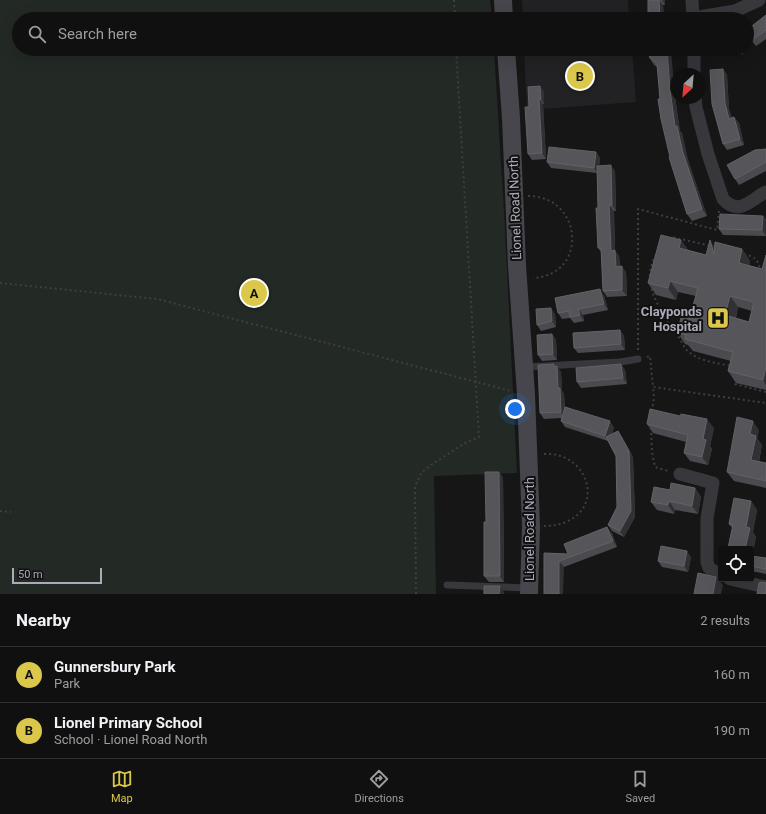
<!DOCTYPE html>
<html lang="en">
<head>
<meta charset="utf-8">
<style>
	:root { --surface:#101011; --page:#19191a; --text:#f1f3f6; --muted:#9c9d9f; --line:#303031; --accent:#dbc74a }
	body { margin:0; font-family:Roboto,sans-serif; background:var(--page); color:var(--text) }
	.controls { position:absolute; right:12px; bottom:12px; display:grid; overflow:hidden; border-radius:4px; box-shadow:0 4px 16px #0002 }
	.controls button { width:36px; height:36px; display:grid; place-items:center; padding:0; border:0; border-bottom:1px solid var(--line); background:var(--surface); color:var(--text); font:20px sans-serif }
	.compass { position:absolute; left:670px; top:68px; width:36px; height:36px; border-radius:50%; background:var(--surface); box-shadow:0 4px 16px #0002; rotate:206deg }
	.scale { position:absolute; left:12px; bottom:10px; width:90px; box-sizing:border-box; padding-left:4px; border:2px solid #aaabb6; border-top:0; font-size:11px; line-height:14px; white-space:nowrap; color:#aaabb6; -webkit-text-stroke:3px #111112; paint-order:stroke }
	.you { position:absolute; left:515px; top:409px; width:14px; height:14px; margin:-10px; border:3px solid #fff; border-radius:50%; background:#1a73e8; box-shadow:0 0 0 6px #1a73e833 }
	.badge { display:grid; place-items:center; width:26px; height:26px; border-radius:50%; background:var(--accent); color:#111; font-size:13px; font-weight:700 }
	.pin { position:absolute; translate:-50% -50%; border:2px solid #fff; box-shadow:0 1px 4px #0006 }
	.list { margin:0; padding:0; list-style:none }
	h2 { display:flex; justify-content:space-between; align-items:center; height:52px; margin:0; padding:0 16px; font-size:17px }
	h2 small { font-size:13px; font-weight:400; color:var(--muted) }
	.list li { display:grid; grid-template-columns:26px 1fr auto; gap:12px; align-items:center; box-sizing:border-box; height:56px; padding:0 16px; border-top:1px solid var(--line) }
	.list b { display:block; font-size:15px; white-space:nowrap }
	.list p { margin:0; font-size:13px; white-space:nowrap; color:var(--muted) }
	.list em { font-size:13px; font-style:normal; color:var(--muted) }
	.icon { flex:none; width:22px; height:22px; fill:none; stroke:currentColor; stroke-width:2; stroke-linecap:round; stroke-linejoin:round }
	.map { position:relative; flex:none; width:766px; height:594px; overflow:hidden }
	.search { position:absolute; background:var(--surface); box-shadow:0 4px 16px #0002; left:12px; right:12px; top:12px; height:44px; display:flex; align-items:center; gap:10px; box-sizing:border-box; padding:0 14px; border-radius:22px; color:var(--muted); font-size:15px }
	.sheet { height:164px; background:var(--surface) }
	nav { display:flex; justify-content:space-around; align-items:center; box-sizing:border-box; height:56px; border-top:1px solid var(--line); background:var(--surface); font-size:11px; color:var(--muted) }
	nav a { display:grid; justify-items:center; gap:2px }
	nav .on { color:var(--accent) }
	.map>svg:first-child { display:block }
	.built { fill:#222224 }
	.green { fill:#232924 }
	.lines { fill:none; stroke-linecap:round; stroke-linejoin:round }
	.path { stroke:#3e3e43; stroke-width:2; stroke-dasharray:2 3; stroke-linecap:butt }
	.lane { stroke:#38373c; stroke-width:7 }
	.street { stroke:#38373c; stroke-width:13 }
	.secondary { stroke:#46464c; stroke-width:18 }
	.wall { fill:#4a4a4f; fill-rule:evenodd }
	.shaded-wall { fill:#313134 }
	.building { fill:#55555a; stroke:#626268; fill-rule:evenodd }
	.labels { text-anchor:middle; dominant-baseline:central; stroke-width:4; stroke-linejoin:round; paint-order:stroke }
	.street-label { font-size:13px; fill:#aaabb6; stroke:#111112 }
	.poi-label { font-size:13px; font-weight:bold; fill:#aaabb6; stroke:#111112; text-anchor:end }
</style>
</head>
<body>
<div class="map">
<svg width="766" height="594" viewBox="0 0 766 594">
	<rect width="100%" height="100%" fill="#161617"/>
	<path class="built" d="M522,0H628L629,19H523Z
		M524,49H632L636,102L527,110Z"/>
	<path class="green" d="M0,0H490L492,19H19V49H494L505,229L517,473L434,476L436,594H0Z"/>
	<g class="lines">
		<path class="path" d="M454,0L455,19
			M528,196C583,196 589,275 533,278
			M669,239L672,237L711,246
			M744,254C757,258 756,258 761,270
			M656,255C636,289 670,319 685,348C695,361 717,363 731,366
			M0,283L157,299L511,391
			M638,350V209L717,230L719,211
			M647,357L650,356L653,387L766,403
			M736,379L735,384L766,392
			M652,411L654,398L653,387
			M651,428L652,452L655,467L668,471
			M544,454C586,451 606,505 566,522C559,525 552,526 544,526
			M0,511L11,512
			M416,594L415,486L422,472L431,465L465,443L479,437L456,49"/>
		<path class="lane" d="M524,367L620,362L638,359
			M447,585L529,588"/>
		<path class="street" d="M692,0L693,19
			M693,18L735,11L759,0
			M694,49V74
			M695,98L696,107L708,154L723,199C740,217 751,199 766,192
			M680,474L713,483L707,518V562L709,568L721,575
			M730,579L766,587"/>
		<path class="secondary" d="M503,0L504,19
			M506,49L511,118L517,266L526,394L531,527L529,594"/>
	</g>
	<path class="wall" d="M648,0H665V5H663L664,19H648Z
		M766,15V39L756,46L747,35L752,26Z
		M656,49L675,97L680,131L682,133L688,160L707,216L692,221L687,214L670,157L660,99L658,68L654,65L649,57Z
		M709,49H743V54L713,55Z
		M723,69L727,75L729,109L732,118L734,117L739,123L744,145L727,150L723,144Z
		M544,91V104H543L546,159L532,160L528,154L529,107Z
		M766,149V171L739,185L735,179Z
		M596,152L600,158L599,166L615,171L616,211H614L615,251L619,256L620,266L626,272L627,296L607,297L603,291L602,253L598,248V208L597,173L551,168L547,162Z
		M763,216L766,220V236L723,235L719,229Z
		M681,240L688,250L706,255L715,247L742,249L750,261L749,266L762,269L766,255V390L736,383L728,371L731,361L693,351L688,345L685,344L677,332L691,313L696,296L678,292L676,300L656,295L648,283ZM738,307L752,311L749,322L736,318Z
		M604,295L608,310L583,315L584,321L574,323L570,318L562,319L558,313Z
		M555,314L556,327L541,331L537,325Z
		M620,330L624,336L625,350L578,353L574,348Z
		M552,334L556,340L557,360L542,361L538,355Z
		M621,364L625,370L627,384L581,388L577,382Z
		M555,367L561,372L562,391L564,394L565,408L614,427L612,434L618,431L622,437L633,457L635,517L624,537L612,531L608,525L617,507L616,456L608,441L565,427L561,421L562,418L544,419L540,413Z
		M647,424L714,428L710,446L712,449L708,465L690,461L684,453L686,442L653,433Z
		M759,430L757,438L762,445L759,462L766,463V488L734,481L727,472Z
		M499,472L503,478L504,582H489L484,576L486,522Z
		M695,488L701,497L698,514L675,510L674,514L657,510L651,502L670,490Z
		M751,501L757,510L753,532L756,537L752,556L766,558V574L751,571V549H729L728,548L732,528L729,524Z
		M612,533L617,547L564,567L544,553L568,554Z
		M691,557L688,572L662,567L658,561Z"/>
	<path class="shaded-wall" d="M659,0L663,5L664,19H660Z
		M662,0H665V5Z
		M667,49H671L675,97L680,131L682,133L688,160L707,216L702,209L675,126L670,90Z
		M740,49H743V54Z
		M723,69L727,75L729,109L734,124L729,119L725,103Z
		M540,86L544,91V104L541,99Z
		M539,99L543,104L546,159L542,153Z
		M734,117L739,123L744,145L740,139Z
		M596,152L600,158L598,174L594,168Z
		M611,165L615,171L616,211L612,205Z
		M609,205L614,211L615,251L619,256L620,273L616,267L611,251Z
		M763,216L766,220V236L762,230Z
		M681,240L689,252L679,248Z
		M710,240L718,252L714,254Z
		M742,249L750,261L747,275L739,263Z
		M622,266L626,272L627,296L622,290Z
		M670,281L678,292L676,300L668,288Z
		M600,289L604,295L608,310L604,304Z
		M730,296L738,307L733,327L725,315Z
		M551,308L555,314L556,327L552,321Z
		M578,309L583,315L584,321L580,315Z
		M620,330L624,336L625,350L621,344Z
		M552,334L556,340L557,360L553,354Z
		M554,364L557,369V366L561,372L562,391L564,394L565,418L561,412Z
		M621,364L625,370L627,384L623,378Z
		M766,367V385L763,380Z
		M707,419L714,428L710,446L712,449L708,465L702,457L703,439Z
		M610,421L614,427L610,442L605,436Z
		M753,421L759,430L757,438L762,445L757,469L751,460L750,434Z
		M618,431L622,437L633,457L635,517L624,537L620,531Z
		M499,472L503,478L504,582L500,576Z
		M695,488L701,497L698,514L692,506Z
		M669,501L675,510L674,514L668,505Z
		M751,501L757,510L753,532L756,537L751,561V549H745L746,527Z
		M607,527L612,533L617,547L613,541Z
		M687,551L691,557L688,572L684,566Z
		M559,561L564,567L563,594H559Z
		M716,577L723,585L721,594H713Z
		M500,586L504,592V594H499Z"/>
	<path class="building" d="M648,0H659L660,19H648Z
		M766,15V30L752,40L747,34V27L751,24L752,26Z
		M656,49H667L670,90L675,126H677L683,153L702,209L687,214L669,157H670L661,119L658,99H660L657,64L649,57Z
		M723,69L725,103L729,119L734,117L740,139L723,144L712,104L710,70Z
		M540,86L541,99H539L542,153L528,154L525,107H529L528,87Z
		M549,147L596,152L594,168L547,162Z
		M766,149V162L735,179L727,165L755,150Z
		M611,165L612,205H609L611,251L615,250L616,267L622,266V290L603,291L601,248H598L596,208H598L597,166Z
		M720,214L763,216L762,230L719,229Z
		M661,235L681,240L679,248L706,255L710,240L714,254L715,242L742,249L739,263L762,269L766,255V367L763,380L728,371L733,352L685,339L686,335L677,332L683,311L691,313L698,288L670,281L668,288L648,283ZM730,296L754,302L749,322L725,315Z
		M600,289L604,304L578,309L580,315L570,317L569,311L558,313L555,298Z
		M551,308L552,321L537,325L536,309Z
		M620,330L621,344L574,348L573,333Z
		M552,334L553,354L538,355L537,335Z
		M554,364V367L557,366L558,388H560L561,412L540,413L538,365Z
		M621,364L623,378L577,382L576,368Z
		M565,407L610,421L605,436L561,421Z
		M650,409L680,416L681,414L707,419L703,439L706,440L702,457L684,453L688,435L647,424Z
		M737,417L753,421L750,434L756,436L751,460L766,463V481L727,472Z
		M618,431L629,451L631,511L620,531L608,525L617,507L616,456L606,437Z
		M485,472H499L500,576H484V522H486Z
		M671,483L695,488L692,506L669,501L668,505L651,502L654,487L670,490Z
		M734,498L751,501L746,527L750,528L745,549H732L728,548L733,525L729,524Z
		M607,527L613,541L559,561V594H544V553L568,554L564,544Z
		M661,546L687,551L684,566L658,561Z
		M751,556L766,558V569L751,566Z
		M698,573L716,577L713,594H694Z
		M762,582L766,583V594H757L759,583Z
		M484,586H500L499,594H484Z"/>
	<defs>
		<g id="hospital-square" transform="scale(1.15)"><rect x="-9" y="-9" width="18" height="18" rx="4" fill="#dbc74a" stroke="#111112"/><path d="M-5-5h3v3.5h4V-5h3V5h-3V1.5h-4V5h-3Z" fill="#111"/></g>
	</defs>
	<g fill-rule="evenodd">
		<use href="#hospital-square" x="718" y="318"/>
	</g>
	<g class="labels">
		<g class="street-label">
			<text transform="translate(515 208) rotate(-92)">Lionel Road North</text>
			<text transform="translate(529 529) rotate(-90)">Lionel Road North</text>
		</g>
		<g class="poi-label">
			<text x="702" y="311">Clayponds<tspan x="702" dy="15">Hospital</tspan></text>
		</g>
	</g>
</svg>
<div class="controls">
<button><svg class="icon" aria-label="locate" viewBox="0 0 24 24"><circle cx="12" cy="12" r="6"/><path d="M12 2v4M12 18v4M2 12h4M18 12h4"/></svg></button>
</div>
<svg class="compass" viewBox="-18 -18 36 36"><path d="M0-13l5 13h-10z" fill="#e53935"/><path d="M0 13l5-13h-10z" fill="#9c9d9f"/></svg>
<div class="scale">50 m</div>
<div class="you"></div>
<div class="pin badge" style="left:254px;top:293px">A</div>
<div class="pin badge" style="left:580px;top:76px">B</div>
<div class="search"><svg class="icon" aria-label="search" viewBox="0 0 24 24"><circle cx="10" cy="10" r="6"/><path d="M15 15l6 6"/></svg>Search here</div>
</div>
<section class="sheet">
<h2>Nearby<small>2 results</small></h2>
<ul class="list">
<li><span class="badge">A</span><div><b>Gunnersbury Park</b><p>Park</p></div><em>160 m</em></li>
<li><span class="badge">B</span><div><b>Lionel Primary School</b><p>School · Lionel Road North</p></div><em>190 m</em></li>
</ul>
</section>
<nav>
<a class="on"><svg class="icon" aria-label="map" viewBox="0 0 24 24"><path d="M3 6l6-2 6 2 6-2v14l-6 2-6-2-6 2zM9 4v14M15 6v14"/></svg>Map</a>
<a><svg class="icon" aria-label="directions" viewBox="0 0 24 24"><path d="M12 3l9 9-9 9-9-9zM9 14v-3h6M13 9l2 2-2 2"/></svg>Directions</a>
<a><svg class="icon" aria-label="saved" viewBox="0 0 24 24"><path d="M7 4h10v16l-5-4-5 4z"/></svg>Saved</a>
</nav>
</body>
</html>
